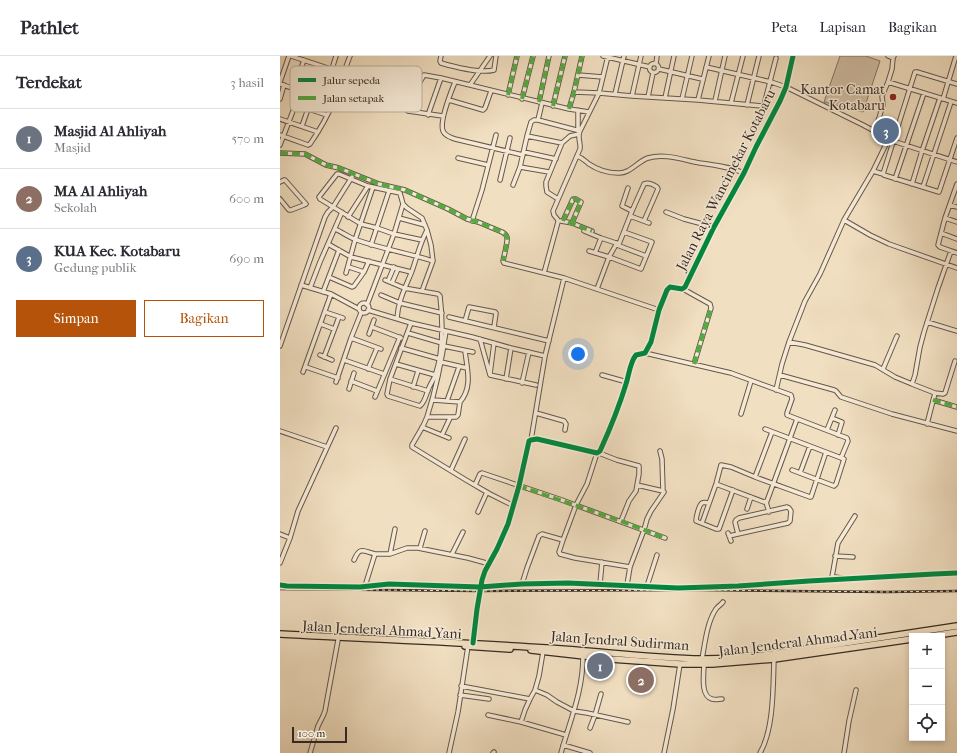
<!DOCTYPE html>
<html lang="id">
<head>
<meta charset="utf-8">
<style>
	:root { --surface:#fff; --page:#f2f2f3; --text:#2b2b33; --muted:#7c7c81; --line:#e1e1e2; --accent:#b45309 }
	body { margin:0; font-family:"IM FELL French Canon",serif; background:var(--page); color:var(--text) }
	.controls { position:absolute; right:12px; bottom:12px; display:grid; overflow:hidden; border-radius:0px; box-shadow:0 2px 6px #0003 }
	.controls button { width:36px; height:36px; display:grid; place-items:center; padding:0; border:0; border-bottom:1px solid var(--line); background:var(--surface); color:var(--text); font:20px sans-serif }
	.scale { position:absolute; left:12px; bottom:10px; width:55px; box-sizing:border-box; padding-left:4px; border:2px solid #362b22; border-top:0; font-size:11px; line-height:14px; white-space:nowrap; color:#362b22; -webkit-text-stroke:3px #f6ead7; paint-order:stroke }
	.you { position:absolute; left:298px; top:298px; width:14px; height:14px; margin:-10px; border:3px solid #fff; border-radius:50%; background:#1a73e8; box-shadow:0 0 0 6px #1a73e833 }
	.badge { display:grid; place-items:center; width:26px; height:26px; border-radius:50%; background:var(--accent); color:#fff; font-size:13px; font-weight:700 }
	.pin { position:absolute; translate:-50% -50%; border:2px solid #fff; box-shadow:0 1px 4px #0006 }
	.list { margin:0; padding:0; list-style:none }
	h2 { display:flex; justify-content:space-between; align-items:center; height:52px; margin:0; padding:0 16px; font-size:17px }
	h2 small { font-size:13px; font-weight:400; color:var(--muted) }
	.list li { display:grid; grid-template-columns:26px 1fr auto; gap:12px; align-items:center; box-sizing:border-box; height:60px; padding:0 16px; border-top:1px solid var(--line) }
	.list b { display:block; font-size:15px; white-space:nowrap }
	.list p { margin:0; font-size:13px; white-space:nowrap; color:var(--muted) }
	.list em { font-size:13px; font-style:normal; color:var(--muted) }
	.actions { display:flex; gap:8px; padding:12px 16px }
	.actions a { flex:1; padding:9px 0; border:1px solid var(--accent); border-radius:0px; text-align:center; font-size:14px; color:var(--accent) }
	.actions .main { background:var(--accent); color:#fff }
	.icon { flex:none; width:22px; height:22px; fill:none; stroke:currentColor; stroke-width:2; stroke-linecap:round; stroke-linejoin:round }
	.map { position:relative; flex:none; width:677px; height:697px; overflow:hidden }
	header { display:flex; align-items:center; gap:24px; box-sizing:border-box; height:56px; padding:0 20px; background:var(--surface); border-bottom:1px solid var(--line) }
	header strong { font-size:19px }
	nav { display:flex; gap:22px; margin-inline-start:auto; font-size:14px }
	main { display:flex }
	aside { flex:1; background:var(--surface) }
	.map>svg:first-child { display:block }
	.green { fill:#d1c0a6; stroke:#847664 }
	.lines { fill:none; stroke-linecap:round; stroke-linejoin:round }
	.minor-casing { stroke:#65584a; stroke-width:5.5 }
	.tertiary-casing { stroke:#65584a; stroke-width:6 }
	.trunk-casing { stroke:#362b22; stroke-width:8 }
	.minor { stroke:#f6ead7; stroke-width:3.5 }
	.tertiary { stroke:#f6ead7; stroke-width:4 }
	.trunk { stroke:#f1dfc1; stroke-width:5.5 }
	.rail-casing { stroke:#362b22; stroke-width:2.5 }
	.rail { stroke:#f6ead7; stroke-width:1; stroke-dasharray:3; stroke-linecap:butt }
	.quiet { stroke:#55ab43; stroke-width:4; stroke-dasharray:8 4; stroke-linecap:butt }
	.cycleway-casing { stroke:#f6ead7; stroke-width:8 }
	.cycleway { stroke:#00873e; stroke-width:5 }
	.poi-dot { fill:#8f2418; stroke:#f6ead7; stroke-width:1.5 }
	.labels { text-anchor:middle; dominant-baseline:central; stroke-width:3; stroke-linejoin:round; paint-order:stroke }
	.poi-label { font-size:14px; fill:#362b22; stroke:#f6ead7; text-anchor:end }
	.street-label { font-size:14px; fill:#362b22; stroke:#f6ead7 }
	.key { fill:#f6ead7; stroke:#bcb1a1; stroke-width:1 }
	.key-label { font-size:11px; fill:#362b22 }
</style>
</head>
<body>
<header>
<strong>Pathlet</strong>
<nav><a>Peta</a><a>Lapisan</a><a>Bagikan</a></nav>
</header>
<main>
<aside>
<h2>Terdekat<small>3 hasil</small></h2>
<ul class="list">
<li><span class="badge" style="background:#6b7280">1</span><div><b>Masjid Al Ahliyah</b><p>Masjid</p></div><em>570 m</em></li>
<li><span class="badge" style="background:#8d6e63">2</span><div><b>MA Al Ahliyah</b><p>Sekolah</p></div><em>600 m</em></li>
<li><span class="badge" style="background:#5c6f8a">3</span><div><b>KUA Kec. Kotabaru</b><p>Gedung publik</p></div><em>690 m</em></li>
</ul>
<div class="actions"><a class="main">Simpan</a><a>Bagikan</a></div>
</aside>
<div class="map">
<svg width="677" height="697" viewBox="0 0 677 697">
	<rect width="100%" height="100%" fill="#f1dfc1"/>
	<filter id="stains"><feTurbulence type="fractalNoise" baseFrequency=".005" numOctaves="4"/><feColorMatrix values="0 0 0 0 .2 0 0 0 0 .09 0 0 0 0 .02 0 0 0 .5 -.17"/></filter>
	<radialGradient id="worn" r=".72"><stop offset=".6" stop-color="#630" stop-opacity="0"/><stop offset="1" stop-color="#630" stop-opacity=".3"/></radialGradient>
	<path class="green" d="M560,0H586L600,5L583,56L544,46Z"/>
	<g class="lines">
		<g class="minor-casing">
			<path id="minor" d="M11,0L63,17
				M161,0L160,5L161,7C175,11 200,18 214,14L216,0
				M323,0L370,11
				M608,0L613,2L614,0
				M369.5 12a4.5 4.5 0 1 1 9 0a4.5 4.5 0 1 1-9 0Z
				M376,8L377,0
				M426,11L491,26L506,31L583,69L613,85L677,106
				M379,13L422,23
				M298,19L323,21
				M0,26L9,0
				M175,26C171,36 159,65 163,75C165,80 170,81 175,83L243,99
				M608,26L677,47
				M0,28L54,46
				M677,28L637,16H635L603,118L604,119L659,136L677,82
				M190,29L210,0
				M14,32L24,4
				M294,36L319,37L352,40L418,44L482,50L484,49L496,2
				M28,37L37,9
				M335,38L344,0
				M228,39L237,0
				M352,40L361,0
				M368,41L373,17
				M43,42L56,0
				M385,42L394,0
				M0,43L4,29
				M242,43L253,0
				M402,43L412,0
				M663,43L676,0
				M169,44L203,54L205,52L211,35
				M418,44L429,0
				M435,45L445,0
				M259,46L269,0
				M451,47L463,0
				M16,49L47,59
				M467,49L479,0
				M273,50L285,0
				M289,53L294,36L302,0
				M298,54V75
				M148,59L161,22
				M163,60L128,55L127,54L126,49L144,19L161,22L289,53L309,56
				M0,63L38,76
				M258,64L262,47
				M22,70L28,53
				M595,75L603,49L602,40L608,26L612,13L613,2
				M0,79L28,89L30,88C39,75 48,60 54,44C60,30 64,15 70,0
				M247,80L282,87
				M0,89L21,34
				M244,96L276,103
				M0,97L25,98L46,109L59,112L99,128L125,134L168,153L187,163L198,166L222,176C224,177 226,178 227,181C228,186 224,199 223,205L224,207L284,222L265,300L251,384
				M297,100C303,102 305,105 309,108C318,114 329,117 338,117C350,118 358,105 368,102C385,97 403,104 420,107C435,109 450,111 464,117
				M178,102L208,109
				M240,111L269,116
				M593,115L609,82
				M615,123L644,37
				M220,124L230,82
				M0,126L4,124H5L26,148L24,149L11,154H9L0,143
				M632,128L642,95L660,42
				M677,128L665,162L658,189L660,191L677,197
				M233,129L240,111L247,80L251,66L254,64H258L300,75L319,37L328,0
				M643,131L671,46
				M348,132L342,150L352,155
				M278,143L267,136L266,130V126L282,87L290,80L299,78
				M670,149L677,151
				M386,156L404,163L434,171
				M350,160L369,167
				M68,161L88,130
				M119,162L145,169
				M665,162L677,166
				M564,164L590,179L609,188L677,212
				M192,165L202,134L216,79
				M281,165L292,167L312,175
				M283,165L293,143H296L301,146L292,167
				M55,173C62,176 70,182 77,184C102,193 128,197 153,205
				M304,175L321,182L339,188L352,155L364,128C368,126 374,129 377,131L378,133L364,165
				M661,177L677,183
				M48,188L71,201L131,216
				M91,189L109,135
				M337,189L366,200
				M309,195L329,201L361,213L372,186L344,176
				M315,197L321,182
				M69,211L84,216
				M66,217L75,184L93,131
				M264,217L278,166V164L274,159L273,155L300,93C301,87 297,81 300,75
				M49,221L72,231L74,230L84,216L89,205
				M284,222L379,254
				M105,224L124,232L158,238L160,240C163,266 164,294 155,320C153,324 150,329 148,334C146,339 145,346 140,350L108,340L107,338L110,323L131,267
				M108,225L114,211
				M112,227L118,213
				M21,229L51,238L79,253
				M30,232L40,206L62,156
				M317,233L329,201L337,187
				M403,233L430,248L431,252L414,308
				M142,235L153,205L151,189L147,174L142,162L127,152L123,148L120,137L88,130L59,118H57L39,141L40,143L81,168L97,172L114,178L142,184
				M43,236L59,194
				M101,239L120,247L162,257
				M79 252a5 5 0 1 1 10 0a5 5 0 1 1-10 0Z
				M87,249L114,178L123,148
				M88,254L131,267L192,281L231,292L265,300
				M45,256L63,262
				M169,261L269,285
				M117,262C118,245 126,230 132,215C137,201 140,187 147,174
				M185,265L189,251L215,256L216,257L214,271
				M647,266L677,275
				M41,268L54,273
				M92,271L121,282
				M166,275C162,304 156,333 147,361H176L178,359L180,346
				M128,277L162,287
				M89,278L94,264
				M71,282L101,293
				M200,283L210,319L256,329
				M509,286L525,245L540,218L564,164L593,115L603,118
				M0,290L45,161L48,156L53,151L72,121
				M164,290L193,296
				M121,292L160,303
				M365,297L451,317L511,339L512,343L507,357V359L567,382L568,385L561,402
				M40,299L52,304
				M44,301L59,261
				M64,304L104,318
				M161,306L187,312
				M116,308L155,319
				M26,311L58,322
				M88,313L97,292
				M603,313L617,280
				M23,316L51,238
				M210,318L214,287
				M322,319L347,326
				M500,319L554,334L556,335L561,341L612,358L677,375
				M110,323L148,335
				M226,323L231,292
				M71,325L97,335
				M56,326L71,282L81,257
				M242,327L249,296
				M632,328L655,337L647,368
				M133,331L138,315
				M69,333L74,317
				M496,334L502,308L509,286L525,289L595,309L615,321L632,328L635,319L640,291L644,276L658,232L671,195
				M655,337L663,338L665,337L675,305
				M95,341L120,281
				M153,344L180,346C193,331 187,313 185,295
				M653,344L677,351
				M167,345L179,311
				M256,357L284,365L286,368L285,374
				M461,358L471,325
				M147,361L143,370L132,389V391L186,424L210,438L234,450
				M552,362L562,366L558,379
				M142,371L169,382
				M485,373L564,403L556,428L554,430L512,414
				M547,374L555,354
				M0,375L47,391
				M162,379L170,362
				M380,395L382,403L383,435
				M319,397L337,404L359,410V418L356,435L349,445L341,465
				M171,414L185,383
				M520,417L530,390
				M475,421L492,376
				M436,428L484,446L487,445L517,363
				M195,429L200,418L202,417L279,443L385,482
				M486,446L489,456
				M429,447C427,447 424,446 422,447C419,449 416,461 416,465L436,473H439L453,434
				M467,453L471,441
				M198,456L207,436
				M422,467L436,428L441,409L451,411L475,421L530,441H531L546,396
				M448,477L451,485
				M0,478L10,482L18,455L56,372
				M449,480L508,467L510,465L511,455L509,452L507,451L459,462L456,464L455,466L458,478
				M283,484L279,496L280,498L295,502L350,511
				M140,492L145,475
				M110,498L115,473
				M172,498L183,476
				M555,500L573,501
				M74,504C80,490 83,495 95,498
				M0,507L10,482
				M552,521L558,487L575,460
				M545,524L555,521L562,522
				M242,528L247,512L259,480L262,478L283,484L296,449L307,428L317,397
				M320,528L322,506
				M0,529L7,530L80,531L109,528L200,531
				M347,529L350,511L364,474L367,463L371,455L384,436L383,435L357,429
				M85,530L95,498H110L127,492H138L188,502L210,508
				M367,530L377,499
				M422,603C425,587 427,566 436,553C438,550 441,549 443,546
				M424,608C424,618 420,640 432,643C435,644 439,643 442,643
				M181,630L213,636L250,643L255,634L267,639L277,646L294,655L307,657L348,666
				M255,634L259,620L263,596
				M180,639L209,643
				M208,659L241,666L286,679
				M241,666L245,654L250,643
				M310,672L315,659L321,638
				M283,689L310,697
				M30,697L38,670L43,660L45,655L58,584
				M169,697L178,656L188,590
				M213,697L214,696
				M281,697C290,664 303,636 303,600
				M384,697L393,653L400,608
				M480,697C494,673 493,631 494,603
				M564,697L569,665L576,634"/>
		</g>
		<g class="tertiary-casing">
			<path id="tertiary" d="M200,531L242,528L288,527L398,532L429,531L458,530L529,525L654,518L677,517
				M193,587L197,553L202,524L205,515L217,493L228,468L239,430L249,385L251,384L257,383L317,397L320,395C330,373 339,351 346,328C349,319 350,306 356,299L365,297L371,286L379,254L387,234L390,231L402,233L405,231L434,171L464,117L476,91L500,45L506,31L513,0"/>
		</g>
		<g class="trunk-casing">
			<path id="trunk" d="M0,578C89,583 177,586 266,592C318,595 370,602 422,603C446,603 469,601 492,598L677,570
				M651,580L677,576
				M185,590L230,593
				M251,594L331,603L400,608H432L494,603L632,583"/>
		</g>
		<use href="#minor" class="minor"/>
		<use href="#tertiary" class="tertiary"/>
		<use href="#trunk" class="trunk"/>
		<g class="rail-casing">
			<path id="rail" d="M0,533L200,535L420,534L606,536L677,535"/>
		</g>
		<use href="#rail" class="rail"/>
		<path class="quiet" d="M228,39L237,0
			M242,43L253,0
			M259,46L269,0
			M273,50L285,0
			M289,53L294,36L302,0
			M0,97L25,98L46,109L59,112L99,128L125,134L168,153L187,163L198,166L222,176C224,177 226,178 227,181C228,186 224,199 223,205
			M283,165L293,143H296L301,146L292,167
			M288,166L312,175
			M414,308L431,252
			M653,344L677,351
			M239,430L341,465L385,482"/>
		<g class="cycleway-casing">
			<path id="cycleway" d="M0,529L7,530L80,531L109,528L200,531L242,528L288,527L398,532L429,531L458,530L529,525L654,518L677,517
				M193,587L197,553L202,524L205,515L217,493L228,468L239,430L249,385L251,384L257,383L317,397L320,395C330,373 339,351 346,328C349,319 350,306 356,299L365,297L371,286L379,254L387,234L390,231L402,233L405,231L434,171L464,117L476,91L500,45L506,31L513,0"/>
		</g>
		<use href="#cycleway" class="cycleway"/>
	</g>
	<circle class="poi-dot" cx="613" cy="41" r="4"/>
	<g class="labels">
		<g class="poi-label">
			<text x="605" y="33">Kantor Camat<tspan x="605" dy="16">Kotabaru</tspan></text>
		</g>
		<g class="street-label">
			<text transform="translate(446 124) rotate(-63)">Jalan Raya Wancimekar Kotabaru</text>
			<text transform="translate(102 574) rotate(3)">Jalan Jenderal Ahmad Yani</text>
			<text transform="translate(340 585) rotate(4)">Jalan Jendral Sudirman</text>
			<text transform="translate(518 586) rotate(-7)">Jalan Jenderal Ahmad Yani</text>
		</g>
	</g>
	<rect x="10" y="10" width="132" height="46" rx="6" class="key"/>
	<rect x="18" y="22" width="18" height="4" fill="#00873e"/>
	<rect x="18" y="40" width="18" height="4" fill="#55ab43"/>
	<g class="key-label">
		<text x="43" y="28">Jalur sepeda</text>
		<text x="43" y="46">Jalan setapak</text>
	</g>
	<rect width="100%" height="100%" filter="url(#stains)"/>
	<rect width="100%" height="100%" fill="url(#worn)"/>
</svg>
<div class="controls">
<button>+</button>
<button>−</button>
<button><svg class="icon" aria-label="locate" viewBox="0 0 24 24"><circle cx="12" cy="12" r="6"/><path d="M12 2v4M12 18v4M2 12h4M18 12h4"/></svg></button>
</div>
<div class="scale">100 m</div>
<div class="you"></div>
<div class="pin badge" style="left:320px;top:610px;background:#6b7280">1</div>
<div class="pin badge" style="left:361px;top:624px;background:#8d6e63">2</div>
<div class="pin badge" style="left:606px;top:75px;background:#5c6f8a">3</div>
</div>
</main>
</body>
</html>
